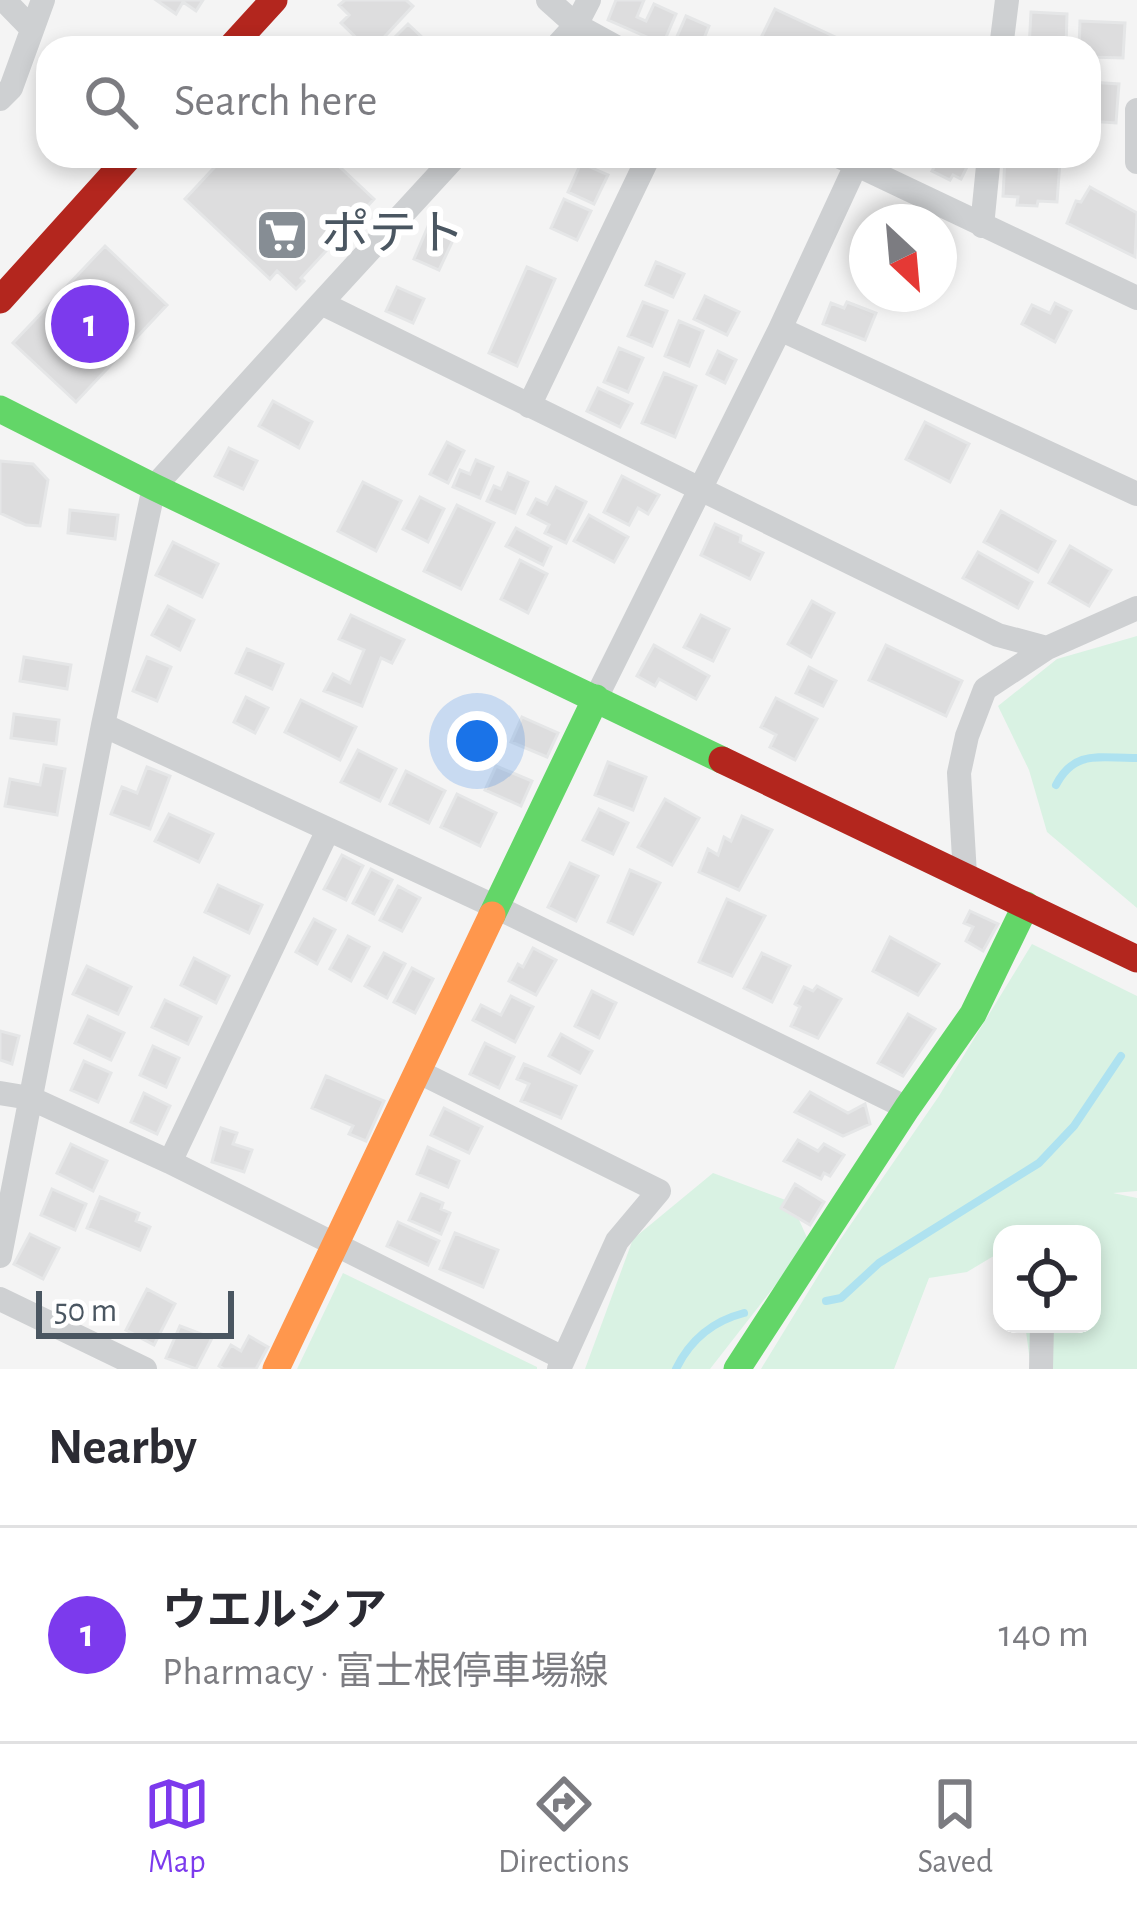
<!DOCTYPE html>
<html lang="en">
<head>
<meta charset="utf-8">
<style>
	:root { --surface:#fff; --page:#f7f7f7; --text:#2b2b33; --muted:#7c7c81; --line:#e1e1e2; --accent:#7c3aed }
	body { margin:0; font-family:"Alegreya Sans","Noto Sans JP",sans-serif; background:var(--page); color:var(--text) }
	.controls { position:absolute; right:36px; bottom:36px; display:grid; overflow:hidden; border-radius:24px; box-shadow:0 6px 18px #0003 }
	.controls button { width:108px; height:108px; display:grid; place-items:center; padding:0; border:0; border-bottom:3px solid var(--line); background:var(--surface); color:var(--text); font:60px sans-serif }
	.compass { position:absolute; left:849px; top:204px; width:108px; height:108px; border-radius:50%; background:var(--surface); box-shadow:0 6px 18px #0003; rotate:154deg }
	.scale { position:absolute; left:36px; bottom:30px; width:198px; box-sizing:border-box; padding-left:12px; border:6px solid #4a5661; border-top:0; font-size:33px; line-height:42px; white-space:nowrap; color:#4a5661; -webkit-text-stroke:9px #fff; paint-order:stroke }
	.you { position:absolute; left:477px; top:741px; width:42px; height:42px; margin:-30px; border:9px solid #fff; border-radius:50%; background:#1a73e8; box-shadow:0 0 0 18px #1a73e833 }
	.badge { display:grid; place-items:center; width:78px; height:78px; border-radius:50%; background:var(--accent); color:#fff; font-size:39px; font-weight:700 }
	.pin { position:absolute; translate:-50% -50%; border:6px solid #fff; box-shadow:0 3px 12px #0006 }
	.list { margin:0; padding:0; list-style:none }
	h2 { display:flex; justify-content:space-between; align-items:center; height:156px; margin:0; padding:0 48px; font-size:51px }
	h2 small { font-size:39px; font-weight:400; color:var(--muted) }
	.list li { display:grid; grid-template-columns:78px 1fr auto; gap:36px; align-items:center; box-sizing:border-box; height:216px; padding:0 48px; border-top:3px solid var(--line) }
	.list b { display:block; font-size:45px; white-space:nowrap }
	.list p { margin:0; font-size:39px; white-space:nowrap; color:var(--muted) }
	.list em { font-size:39px; font-style:normal; color:var(--muted) }
	.icon { flex:none; width:66px; height:66px; fill:none; stroke:currentColor; stroke-width:2; stroke-linecap:round; stroke-linejoin:round }
	.map { position:relative; flex:none; width:1137px; height:1369px; overflow:hidden }
	.search { position:absolute; background:var(--surface); box-shadow:0 6px 18px #0003; left:36px; right:36px; top:36px; height:132px; display:flex; align-items:center; gap:30px; box-sizing:border-box; padding:0 42px; border-radius:36px; color:var(--muted); font-size:45px }
	.sheet { height:372px; background:var(--surface) }
	nav { display:flex; justify-content:space-around; align-items:center; box-sizing:border-box; height:168px; border-top:3px solid var(--line); background:var(--surface); font-size:33px; color:var(--muted) }
	nav a { display:grid; justify-items:center; gap:6px }
	nav .on { color:var(--accent) }
	.map>svg:first-child { display:block }
	.green { fill:#d9f2e3 }
	.lines { fill:none; stroke-linecap:round; stroke-linejoin:round }
	.stream { stroke:#aee2f0; stroke-width:8 }
	.building { fill:#ddddde; stroke:#e5e6e7; stroke-width:3 }
	.street { stroke:#ced0d2; stroke-width:24 }
	.fast { stroke:#63d668; stroke-width:27 }
	.slow { stroke:#ff974d; stroke-width:27 }
	.jam { stroke:#b3261e; stroke-width:27 }
	.labels { text-anchor:middle; dominant-baseline:central; stroke-width:12; stroke-linejoin:round; paint-order:stroke }
	.poi-label { font-size:48px; fill:#4a5661; stroke:#fff; text-anchor:start }
</style>
</head>
<body>
<div class="map">
<svg width="1137" height="1369" viewBox="0 0 1137 1369">
	<rect width="100%" height="100%" fill="#f4f4f4"/>
	<path class="green" d="M1137,636V908L1047,832L1029,770L998,706L1057,659Z
		M1032,944L1137,996V1191L1113,1193L1137,1198V1369H1031L1025,1324H1092V1234H1002V1251L967,1272L929,1278L894,1369H761L840,1240L939,1096Z
		M713,1173L791,1202L809,1242L710,1369H585L633,1239Z
		M343,1273L537,1367V1369H297Z"/>
	<g class="lines">
		<path class="stream" d="M1056,785C1075,748 1102,759 1137,758
			M826,1301L841,1298L879,1263L1039,1163L1074,1126L1121,1056
			M676,1369C690,1340 713,1321 744,1313"/>
	</g>
	<path class="building" d="M156,0H203L196,11L183,2L176,14Z
		M345,0H406L413,6L374,48H367L341,23L349,15L339,5Z
		M616,0H644L637,17L646,21L654,4L676,14L663,44L608,20Z
		M775,9L859,48H776L771,46L760,48L757,46Z
		M1031,12L1067,14L1066,48H1029Z
		M686,16L709,26L700,48H672Z
		M1080,21L1125,23L1123,58L1089,57V48H1079Z
		M408,24L425,40L417,48H384Z
		M1089,82L1119,84L1116,123L1089,121Z
		M225,156H328L374,199L301,278L304,281L296,289L277,271L270,279L185,199Z
		M940,156H970L972,157L961,179L953,175L950,180L932,171Z
		M1005,158L1060,162L1057,202L1038,201L1037,206L1017,205L1018,197L1003,196Z
		M581,163L608,175L594,204L568,192Z
		M1090,187L1137,213L1135,257L1067,223L1076,201L1081,202Z
		M564,199L591,211L577,240L551,228Z
		M429,224L455,236L439,270L414,259Z
		M105,246L167,305L76,402L13,343Z
		M656,262L684,274L673,297L646,285Z
		M527,267L555,279L517,366L489,353Z
		M397,287L424,299L413,323L386,311Z
		M705,296L739,312L727,335L694,319Z
		M643,302L667,311L652,346L628,336Z
		M847,302L876,313L865,340L823,324L831,303L844,308Z
		M1055,303L1071,311L1055,342L1022,324L1032,305L1050,313Z
		M679,321L703,331L689,366L665,356Z
		M619,348L643,358L628,392L604,382Z
		M718,351L736,360L725,383L707,374Z
		M664,373L696,386L675,437L642,423Z
		M598,388L632,404L620,427L587,411Z
		M273,401L312,422L299,448L259,426Z
		M925,422L969,444L950,482L906,459Z
		M447,442L464,451L448,483L430,474Z
		M229,448L257,461L243,489L215,476Z
		M476,460L493,467L480,498L453,487L460,470L470,474Z
		M0,461L33,464L48,480L40,526L26,525L0,513Z
		M508,473L528,482L515,513L487,501L494,486L501,489Z
		M622,476L659,495L648,514L638,508L629,525L604,512Z
		M363,482L401,501L376,551L338,531Z
		M556,487L586,502L566,543L545,533L549,525L528,514L536,499L547,504Z
		M420,497L444,509L428,542L403,529Z
		M457,505L494,523L461,589L424,571Z
		M70,510L118,515L115,539L68,533Z
		M1001,511L1055,541L1038,572L984,542Z
		M589,515L628,537L614,562L574,541Z
		M715,524L741,536L740,542L763,553L750,579L701,555Z
		M516,528L551,547L543,565L506,546Z
		M173,542L218,564L202,597L156,575Z
		M1070,546L1111,570L1089,606L1049,583Z
		M978,552L1032,582L1018,608L963,578Z
		M520,560L547,574L528,613L501,599Z
		M812,601L834,613L811,657L788,644Z
		M168,606L194,620L180,650L152,635Z
		M351,615L404,640L392,663L381,658L362,706L324,691L333,674L350,683L364,650L339,639Z
		M701,615L729,629L713,661L684,647Z
		M654,645L709,676L696,699L659,679L655,686L637,676Z
		M886,645L962,681L946,716L869,680Z
		M247,649L283,664L272,689L236,673Z
		M24,657L71,665L67,689L20,681Z
		M147,657L171,667L157,701L133,691Z
		M809,667L836,681L823,706L796,693Z
		M246,697L268,708L255,733L234,722Z
		M776,698L817,719L795,760L770,747L776,735L761,727Z
		M301,700L356,727L340,760L285,732Z
		M14,714L59,720L56,744L11,738Z
		M522,717L558,733L547,757L511,742Z
		M358,750L396,769L380,801L341,782Z
		M608,762L646,777L633,810L595,795Z
		M44,765L65,769L57,815L5,806L10,779L40,785Z
		M496,766L532,781L521,806L485,790Z
		M147,767L170,776L150,829L111,814L122,787L137,793Z
		M406,771L445,791L429,823L390,804Z
		M457,794L496,813L480,846L441,827Z
		M665,799L699,818L672,865L638,847Z
		M599,809L628,823L613,854L583,840Z
		M169,814L213,834L199,862L155,841Z
		M742,816L772,830L739,890L699,872L708,849L718,855L724,837L731,841Z
		M342,855L363,866L346,900L324,889Z
		M570,863L598,876L576,921L548,907Z
		M371,869L392,880L374,914L353,903Z
		M630,870L660,883L633,934L608,922Z
		M218,885L262,905L249,933L205,912Z
		M398,886L420,898L402,931L380,920Z
		M727,899L765,916L732,976L699,962Z
		M970,911L998,924L983,951L966,941L973,927L964,923Z
		M314,919L335,930L317,964L296,952Z
		M348,936L369,947L351,981L330,969Z
		M890,937L939,964L918,995L873,971Z
		M533,948L556,960L536,995L509,981L518,964L523,967Z
		M384,953L405,964L387,998L365,986Z
		M762,953L790,966L772,1002L744,988Z
		M194,958L229,976L216,1003L181,985Z
		M87,966L131,987L118,1014L73,994Z
		M412,968L433,979L415,1013L394,1002Z
		M817,986L841,999L818,1038L791,1026L800,1007L795,1004L804,987L813,991Z
		M592,991L616,1003L599,1038L575,1026Z
		M511,996L533,1007L515,1042L473,1020L481,1005L501,1015Z
		M165,1000L201,1017L188,1044L152,1027Z
		M908,1014L935,1029L903,1076L878,1063Z
		M88,1016L124,1033L111,1060L75,1043Z
		M0,1031L19,1036L12,1064L0,1060Z
		M561,1034L592,1051L580,1073L549,1056Z
		M485,1043L514,1057L499,1088L470,1074Z
		M153,1046L179,1058L166,1087L140,1075Z
		M84,1061L111,1073L98,1102L71,1090Z
		M524,1064L576,1086L561,1118L521,1101L529,1084L517,1079Z
		M326,1076L384,1101L366,1141L349,1134L353,1126L312,1108Z
		M810,1092L848,1113L865,1104L870,1124L843,1136L795,1112Z
		M144,1093L170,1106L157,1134L131,1122Z
		M444,1108L482,1127L469,1153L431,1135Z
		M221,1128L237,1133L233,1144L252,1150L244,1172L212,1162Z
		M798,1140L818,1151L824,1144L844,1155L830,1176L824,1173L821,1179L784,1161Z
		M71,1144L107,1161L93,1191L57,1173Z
		M428,1147L459,1161L448,1187L417,1174Z
		M795,1184L824,1202L810,1225L781,1208Z
		M52,1189L86,1204L75,1230L41,1215Z
		M421,1194L443,1203L441,1209L450,1213L441,1234L409,1220Z
		M100,1197L139,1213L136,1221L150,1227L140,1250L87,1228Z
		M398,1222L439,1241L428,1265L387,1246Z
		M455,1233L498,1250L483,1287L440,1269Z
		M30,1234L59,1248L43,1279L14,1264Z
		M147,1289L175,1304L154,1345L126,1330Z
		M180,1326L212,1338L196,1369L166,1358Z
		M249,1336L268,1347L256,1369H224L219,1366L231,1345L241,1351Z"/>
	<g class="lines">
		<path class="street" d="M4,0L32,29
			M548,0L576,25L618,48
			M555,48L576,25L589,0
			M1001,48L1007,0
			M0,99L11,88L43,0
			M1137,110V162
			M456,156L321,303L998,635L1047,648
			M838,156L1137,298
			M982,226L989,156
			M780,329L1137,494
			M529,406L649,156
			M596,698L780,329L856,165
			M103,725L154,487L321,303
			M965,875L959,773L967,736L985,689L1047,648L1137,608
			M419,1072L659,1191L617,1241L559,1369
			M0,1093L30,1098L170,1162L563,1358
			M170,1162L328,830
			M0,1256L103,725L496,907L907,1108
			M0,1299L145,1369
			M1041,1369L1042,1324"/>
		<path class="fast" d="M0,409L154,487L722,760
			M492,915L596,698
			M737,1369L907,1108L973,1014L1026,905"/>
		<path class="slow" d="M276,1369L492,915"/>
		<path class="jam" d="M230,48L274,0
			M0,300L130,156
			M722,760L1137,959"/>
	</g>
	<defs>
		<g id="supermarket-square" transform="scale(2.7)"><rect x="-9" y="-9" width="18" height="18" rx="4" fill="#868d94" stroke="#fff"/><path d="M-6-5.5h2.5l.6 2H6L4.5 2H-2.5L-4.4-4H-6ZM-1.5 3.2a1.3 1.3 0 1 0 .1 0ZM3 3.2a1.3 1.3 0 1 0 .1 0Z" fill="#fff"/></g>
	</defs>
	<g fill-rule="evenodd">
		<use href="#supermarket-square" x="282" y="235"/>
	</g>
	<g class="labels">
		<g class="poi-label">
			<text x="321" y="235">ポテト</text>
		</g>
	</g>
</svg>
<div class="controls">
<button><svg class="icon" aria-label="locate" viewBox="0 0 24 24"><circle cx="12" cy="12" r="6"/><path d="M12 2v4M12 18v4M2 12h4M18 12h4"/></svg></button>
</div>
<svg class="compass" viewBox="-18 -18 36 36"><path d="M0-13l5 13h-10z" fill="#e53935"/><path d="M0 13l5-13h-10z" fill="#7c7c81"/></svg>
<div class="scale">50 m</div>
<div class="you"></div>
<div class="pin badge" style="left:90px;top:324px">1</div>
<div class="search"><svg class="icon" aria-label="search" viewBox="0 0 24 24"><circle cx="10" cy="10" r="6"/><path d="M15 15l6 6"/></svg>Search here</div>
</div>
<section class="sheet">
<h2>Nearby<small></small></h2>
<ul class="list">
<li><span class="badge">1</span><div><b>ウエルシア</b><p>Pharmacy · 富士根停車場線</p></div><em>140 m</em></li>
</ul>
</section>
<nav>
<a class="on"><svg class="icon" aria-label="map" viewBox="0 0 24 24"><path d="M3 6l6-2 6 2 6-2v14l-6 2-6-2-6 2zM9 4v14M15 6v14"/></svg>Map</a>
<a><svg class="icon" aria-label="directions" viewBox="0 0 24 24"><path d="M12 3l9 9-9 9-9-9zM9 14v-3h6M13 9l2 2-2 2"/></svg>Directions</a>
<a><svg class="icon" aria-label="saved" viewBox="0 0 24 24"><path d="M7 4h10v16l-5-4-5 4z"/></svg>Saved</a>
</nav>
</body>
</html>
